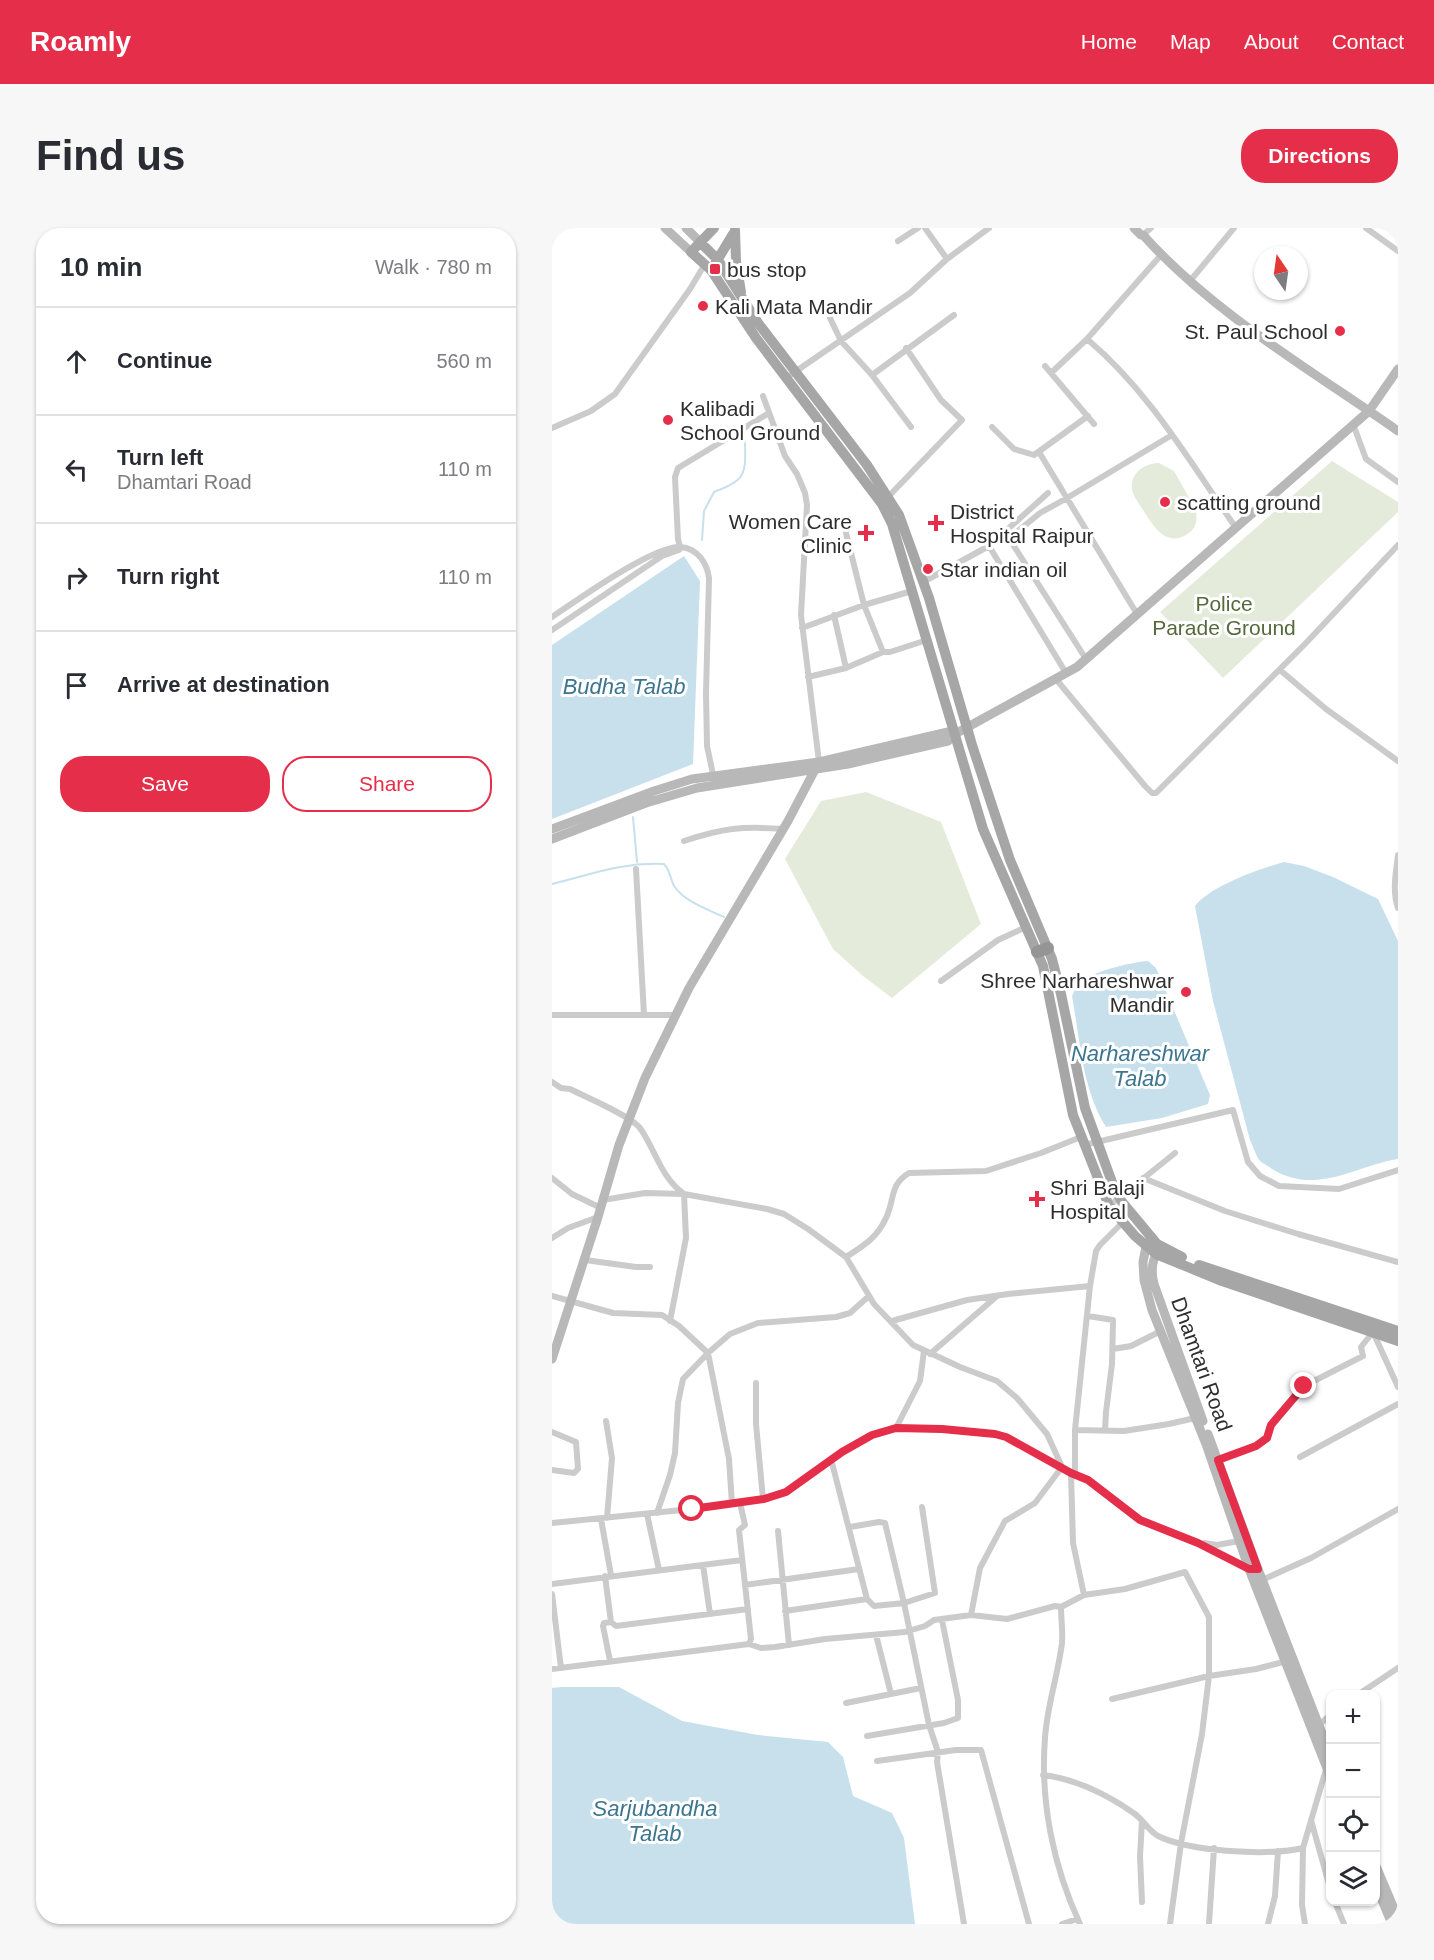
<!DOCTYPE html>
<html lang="en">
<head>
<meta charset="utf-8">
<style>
	:root { --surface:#fff; --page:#f7f7f7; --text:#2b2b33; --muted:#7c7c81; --line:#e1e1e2; --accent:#e52f4a }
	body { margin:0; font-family:Arial,sans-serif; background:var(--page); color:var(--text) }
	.controls { position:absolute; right:18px; bottom:18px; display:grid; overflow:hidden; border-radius:12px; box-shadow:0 2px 4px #0004 }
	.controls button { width:54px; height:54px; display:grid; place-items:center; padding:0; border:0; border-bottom:2px solid var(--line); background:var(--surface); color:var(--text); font:30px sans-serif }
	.compass { position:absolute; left:702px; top:18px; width:54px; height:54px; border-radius:50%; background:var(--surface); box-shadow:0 2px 4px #0004; rotate:347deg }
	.stop { position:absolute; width:18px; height:18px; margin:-14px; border:4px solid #e52f4a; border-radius:50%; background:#fff }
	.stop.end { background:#e52f4a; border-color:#fff; box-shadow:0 2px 6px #0008 }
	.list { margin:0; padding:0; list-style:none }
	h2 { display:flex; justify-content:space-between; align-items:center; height:78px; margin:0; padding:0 24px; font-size:26px }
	h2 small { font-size:20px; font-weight:400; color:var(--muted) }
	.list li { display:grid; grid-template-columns:39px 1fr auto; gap:18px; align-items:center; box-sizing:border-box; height:108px; padding:0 24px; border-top:2px solid var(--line) }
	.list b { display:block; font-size:22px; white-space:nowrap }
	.list p { margin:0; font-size:20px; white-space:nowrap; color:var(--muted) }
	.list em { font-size:20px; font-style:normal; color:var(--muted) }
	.actions { display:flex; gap:12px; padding:18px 24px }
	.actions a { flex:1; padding:14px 0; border:2px solid var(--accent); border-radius:24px; text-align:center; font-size:21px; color:var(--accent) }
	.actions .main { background:var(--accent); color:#fff }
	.icon { flex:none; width:33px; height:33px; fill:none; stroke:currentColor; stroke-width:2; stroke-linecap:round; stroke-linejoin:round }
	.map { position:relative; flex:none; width:846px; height:1696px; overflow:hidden; border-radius:24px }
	header { display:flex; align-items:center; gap:36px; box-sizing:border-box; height:84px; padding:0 30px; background:var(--accent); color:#fff }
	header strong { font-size:28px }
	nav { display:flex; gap:33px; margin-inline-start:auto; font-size:21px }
	.intro { display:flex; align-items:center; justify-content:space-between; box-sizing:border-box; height:144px; padding:0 36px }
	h1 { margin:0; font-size:42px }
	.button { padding:15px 27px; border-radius:24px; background:var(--accent); color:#fff; font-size:21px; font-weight:700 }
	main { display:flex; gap:36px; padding:0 36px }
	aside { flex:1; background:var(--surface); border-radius:24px; box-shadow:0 2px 4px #0004 }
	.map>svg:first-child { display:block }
	.green { fill:#e5ebdb }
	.water { fill:#c7e0eb }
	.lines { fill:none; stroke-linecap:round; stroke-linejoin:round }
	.stream { stroke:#c7e0eb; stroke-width:2 }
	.street { stroke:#cbcbcb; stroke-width:6 }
	.secondary { stroke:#b8b8b8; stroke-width:9 }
	.primary { stroke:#a6a6a6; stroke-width:10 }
	.highway { stroke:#959595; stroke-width:12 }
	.route { stroke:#e52f4a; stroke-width:8 }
	.poi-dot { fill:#e52f4a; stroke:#fff; stroke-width:2 }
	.labels { text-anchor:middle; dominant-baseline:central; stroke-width:6; stroke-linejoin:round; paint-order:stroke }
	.poi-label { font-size:21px; fill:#2e2e2e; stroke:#fff; text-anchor:start }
	.park-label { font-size:21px; fill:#546a3b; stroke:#fff }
	.street-label { font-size:21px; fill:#2e2e2e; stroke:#fff }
	.water-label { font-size:22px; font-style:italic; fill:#3c7590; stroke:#fff }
</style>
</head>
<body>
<header>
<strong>Roamly</strong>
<nav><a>Home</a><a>Map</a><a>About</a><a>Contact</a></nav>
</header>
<div class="intro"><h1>Find us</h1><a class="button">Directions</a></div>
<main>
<aside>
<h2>10 min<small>Walk · 780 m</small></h2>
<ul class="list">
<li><svg class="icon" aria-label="ahead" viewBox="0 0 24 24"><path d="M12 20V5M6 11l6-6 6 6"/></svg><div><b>Continue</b></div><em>560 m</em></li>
<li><svg class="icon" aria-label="left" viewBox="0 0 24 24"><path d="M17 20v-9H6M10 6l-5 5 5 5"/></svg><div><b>Turn left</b><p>Dhamtari Road</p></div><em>110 m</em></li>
<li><svg class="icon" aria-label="right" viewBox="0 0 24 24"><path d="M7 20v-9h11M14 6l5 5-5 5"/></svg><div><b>Turn right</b></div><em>110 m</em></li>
<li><svg class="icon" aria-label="arrive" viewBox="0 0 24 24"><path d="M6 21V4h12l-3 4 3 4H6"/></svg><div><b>Arrive at destination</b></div></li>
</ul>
<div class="actions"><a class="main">Save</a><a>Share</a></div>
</aside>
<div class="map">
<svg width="846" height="1696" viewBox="0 0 846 1696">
	<rect width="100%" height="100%" fill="#fff"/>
	<path class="green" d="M780,233L846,274V284L671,450L608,384Z
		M607,235L622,243L643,280C646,289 645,299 637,305C616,320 603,301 593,285C589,278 581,269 580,261C578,245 593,235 607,235Z
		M314,564L389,594L429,696L340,770L311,748L281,721L233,631L269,573Z"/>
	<path class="water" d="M132,328L148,353L141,536L0,591V417Z
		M732,634L752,638L781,649L826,671L846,713V931C803,938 764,968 720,941C717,938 711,936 708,933C704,928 701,918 698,912L661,773L643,678C659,658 707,641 732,634Z
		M596,733L604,740L658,867L656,876L610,890L554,899C530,861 528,811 520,768C523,762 525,756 531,752C544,743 580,734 596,733Z
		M9,1459H67L130,1493L206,1507L276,1514L291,1529L301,1568L340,1585L352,1610L363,1696H0V1460Z"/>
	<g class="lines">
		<path class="stream" d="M150,312L152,283L162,264C193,252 194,248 193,214
			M81,589L85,634
			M0,656C40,646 70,634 112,636C118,642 118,650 122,658C133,674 155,681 172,689"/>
		<path class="street" d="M373,0L395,31
			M814,0L846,23
			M591,7L599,0
			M346,13L366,0
			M638,53L682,0
			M278,90L289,113L320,147L359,199
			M535,111C597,163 638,234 684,300
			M493,138L542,196
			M499,145L535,111L609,27
			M320,147L402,87
			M234,150L358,65L395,31L437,0
			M211,168L233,228L245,246L253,265L255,277L249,387L267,534
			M801,196L814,231L846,254
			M440,199L462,221L482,227L536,188
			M0,200L39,183L63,166L138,61L153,36
			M487,224L585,386
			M336,269L410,192L389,172L354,120
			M294,305L312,377L331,424
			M437,318L514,445
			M128,319L126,311L123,249L126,240L217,185
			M371,354L437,318L496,265
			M282,387L294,440
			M0,389C24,373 103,316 129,319C146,321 155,335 157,350L154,465L155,518L162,551
			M250,400L312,377L360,363
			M0,402L110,328L127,322
			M534,431L460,315V308L488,285L515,270L620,207
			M728,442L774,481L846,533
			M256,449L294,440L331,424H338L375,412
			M503,450L593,558L600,565H604L753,416L846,317
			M132,613C171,600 190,598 231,601
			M846,627C844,644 840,663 846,680
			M84,641L92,787
			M389,753L446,712L474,699
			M0,787H125
			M0,854L9,860L18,861C34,869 79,888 88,900C103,921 109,950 132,966L215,981L232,986L256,1001L294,1029L322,1076L361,1117L408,1139L445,1153L465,1170L495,1206L510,1239L519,1245L536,1252L588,1292L646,1315L696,1340
			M532,917L681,882L696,934L708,948L727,958L787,961L846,942
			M0,950L20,966L49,980
			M591,950L673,983L746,1006L846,1034
			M51,972L93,965L132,966L134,1010L118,1093
			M557,978L623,925
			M0,1010L16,1000L46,989
			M294,1029C311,1018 325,1010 334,990C343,972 337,957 357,945L434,943L489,925L529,909
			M33,1032L84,1039H98
			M0,1068L61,1085L110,1087L127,1098L156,1125L177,1231L180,1276
			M536,1088L561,1092L560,1136L554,1184L553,1203
			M340,1093L415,1072L456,1066L538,1058
			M561,1121L579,1118L609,1103
			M378,1126L445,1068
			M204,1155V1196L211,1271
			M54,1193L60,1230L55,1290
			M344,1200L368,1153L372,1123
			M523,1202L572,1203L617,1196L643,1190
			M0,1204L24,1214L26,1241L22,1245L0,1242
			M748,1229L846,1176
			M279,1231L315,1371L322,1378L352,1375L377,1497L386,1524L385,1534L412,1696
			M666,1232L704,1218L715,1210L719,1197L752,1158L811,1128L809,1119L821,1104L846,1159
			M519,1245L521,1315L532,1367
			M523,1247V1202L538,1058L544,1023L548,1017L572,993
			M188,1275L193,1297L187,1302L199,1411L197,1416
			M105,1285L118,1247L123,1225L126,1175L131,1151L156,1125L178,1106L206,1095L284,1089L298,1085L317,1068
			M95,1286L107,1342
			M49,1291L59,1347
			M0,1295L140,1281L211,1271L234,1264L290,1224L319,1207L344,1200L390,1201L443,1206L454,1209L510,1239L483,1275L453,1293L428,1340L419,1387L455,1391L503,1378L509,1379L532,1367L573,1361L633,1344L657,1389V1448L650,1506L629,1615L618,1696
			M298,1299L327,1294L333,1295L352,1375L383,1365L370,1279
			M226,1303L237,1417
			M652,1315L665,1317L687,1313
			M151,1337L158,1386
			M53,1348L59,1394L64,1398L196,1381
			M710,1352L759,1330L846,1281
			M0,1356L190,1332
			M193,1357L307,1341
			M0,1366L9,1440
			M509,1379C509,1391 511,1404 510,1415C506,1447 495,1478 493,1510C488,1573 501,1638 528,1696
			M233,1383L315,1371
			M324,1407L339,1466
			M58,1433L51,1398L52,1395L59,1394
			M0,1441L197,1416L209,1420L223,1419L273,1411L353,1404L373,1398L382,1392L419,1387
			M807,1466L846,1440
			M560,1471L657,1448L704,1441L735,1433
			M294,1475L369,1460
			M767,1497L778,1487
			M315,1508L392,1495L406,1490V1472L390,1392
			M325,1533L404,1522H429L477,1696
			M491,1547C524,1551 556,1567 583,1586C591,1592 597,1603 606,1608C639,1624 716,1628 751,1620
			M759,1592L778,1660
			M590,1593L588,1628L590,1674
			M783,1674L792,1696
			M510,1696L525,1691
			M657,1696L662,1620
			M716,1696L723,1668L726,1623
			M753,1696L750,1677L751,1620L775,1538L778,1537"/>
		<path class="secondary" d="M113,0L139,24
			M134,0L148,14
			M582,0L589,7H591C662,86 759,142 846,203
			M0,601L102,563L140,551L267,534L396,504L403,506
			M0,611L94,575L145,560L296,536L396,513L403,506L525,439L817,183L846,141
			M598,1013L594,1019L591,1034L592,1052L600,1082L654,1216L697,1341L778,1548
			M607,1022C600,1031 599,1044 602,1056L651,1193
			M0,1131L46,989L67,917L93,850L137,760L236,593L267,534
			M656,1206L706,1341L778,1526
			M824,1638L846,1690
			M824,1658L840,1696"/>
		<path class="primary" d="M162,0L139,24L159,42L204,110L330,276L340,296L431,601L491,738L521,887L557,978L583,1008L604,1026L670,1053L846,1113
			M183,2L184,33L189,64
			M148,14L166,32L206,95L315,237L347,287L377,370L420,517L458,632L500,731L509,766L533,880L561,957L570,974L605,1016L630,1029
			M163,36L181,6
			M647,1037L846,1103"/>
		<path class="highway" d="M485,724L496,720"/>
	</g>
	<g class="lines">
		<path class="route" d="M140,1281L212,1271L234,1264L290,1224L320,1207L344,1200L390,1201L443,1206L454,1209L519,1245L536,1252L588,1292L646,1315L697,1341H706L666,1232L704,1218L715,1210L719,1197L752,1158"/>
	</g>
	<g class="poi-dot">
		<rect x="157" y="35" width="12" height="12" rx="3"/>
		<circle cx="151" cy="78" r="6"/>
		<circle cx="788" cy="103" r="6"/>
		<circle cx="116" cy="192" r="6"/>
		<circle cx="613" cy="274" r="6"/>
		<path d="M381 286h6v6h6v6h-6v6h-6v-6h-6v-6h6z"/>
		<path d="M311 296h6v6h6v6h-6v6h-6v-6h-6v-6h6z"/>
		<circle cx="376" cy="341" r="6"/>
		<circle cx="634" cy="764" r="6"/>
		<path d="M482 962h6v6h6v6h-6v6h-6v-6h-6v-6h6z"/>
	</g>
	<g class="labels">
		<g class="poi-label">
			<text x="175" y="41">bus stop</text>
			<text x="163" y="78">Kali Mata Mandir</text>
			<text x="776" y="103" text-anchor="end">St. Paul School</text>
			<text x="128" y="180">Kalibadi<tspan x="128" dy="24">School Ground</tspan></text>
			<text x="625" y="274">scatting ground</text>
			<text x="398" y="283">District<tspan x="398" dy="24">Hospital Raipur</tspan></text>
			<text x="300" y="293" text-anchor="end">Women Care<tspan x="300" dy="24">Clinic</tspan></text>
			<text x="388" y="341">Star indian oil</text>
			<text x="622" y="752" text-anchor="end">Shree Narhareshwar<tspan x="622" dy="24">Mandir</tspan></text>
			<text x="498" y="959">Shri Balaji<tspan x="498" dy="24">Hospital</tspan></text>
		</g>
		<g class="park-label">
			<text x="672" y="375">Police<tspan x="672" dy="24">Parade Ground</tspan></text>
		</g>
		<g class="street-label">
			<text transform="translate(650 1136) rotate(70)">Dhamtari Road</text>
		</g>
		<g class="water-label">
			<text x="72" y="458">Budha Talab</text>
			<text x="588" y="825">Narhareshwar<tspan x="588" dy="25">Talab</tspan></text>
			<text x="103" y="1580">Sarjubandha<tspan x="103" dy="25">Talab</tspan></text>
		</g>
	</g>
</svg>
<div class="controls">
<button>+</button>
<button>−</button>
<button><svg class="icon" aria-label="locate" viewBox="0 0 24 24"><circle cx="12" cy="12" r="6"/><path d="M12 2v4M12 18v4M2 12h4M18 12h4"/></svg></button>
<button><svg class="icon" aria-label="layers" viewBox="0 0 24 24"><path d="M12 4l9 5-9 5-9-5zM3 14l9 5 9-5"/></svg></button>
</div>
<svg class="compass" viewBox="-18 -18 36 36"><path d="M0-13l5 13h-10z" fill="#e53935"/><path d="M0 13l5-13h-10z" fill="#7c7c81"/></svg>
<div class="stop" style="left:140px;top:1281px"></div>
<div class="stop end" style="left:752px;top:1158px"></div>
</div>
</main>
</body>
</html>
